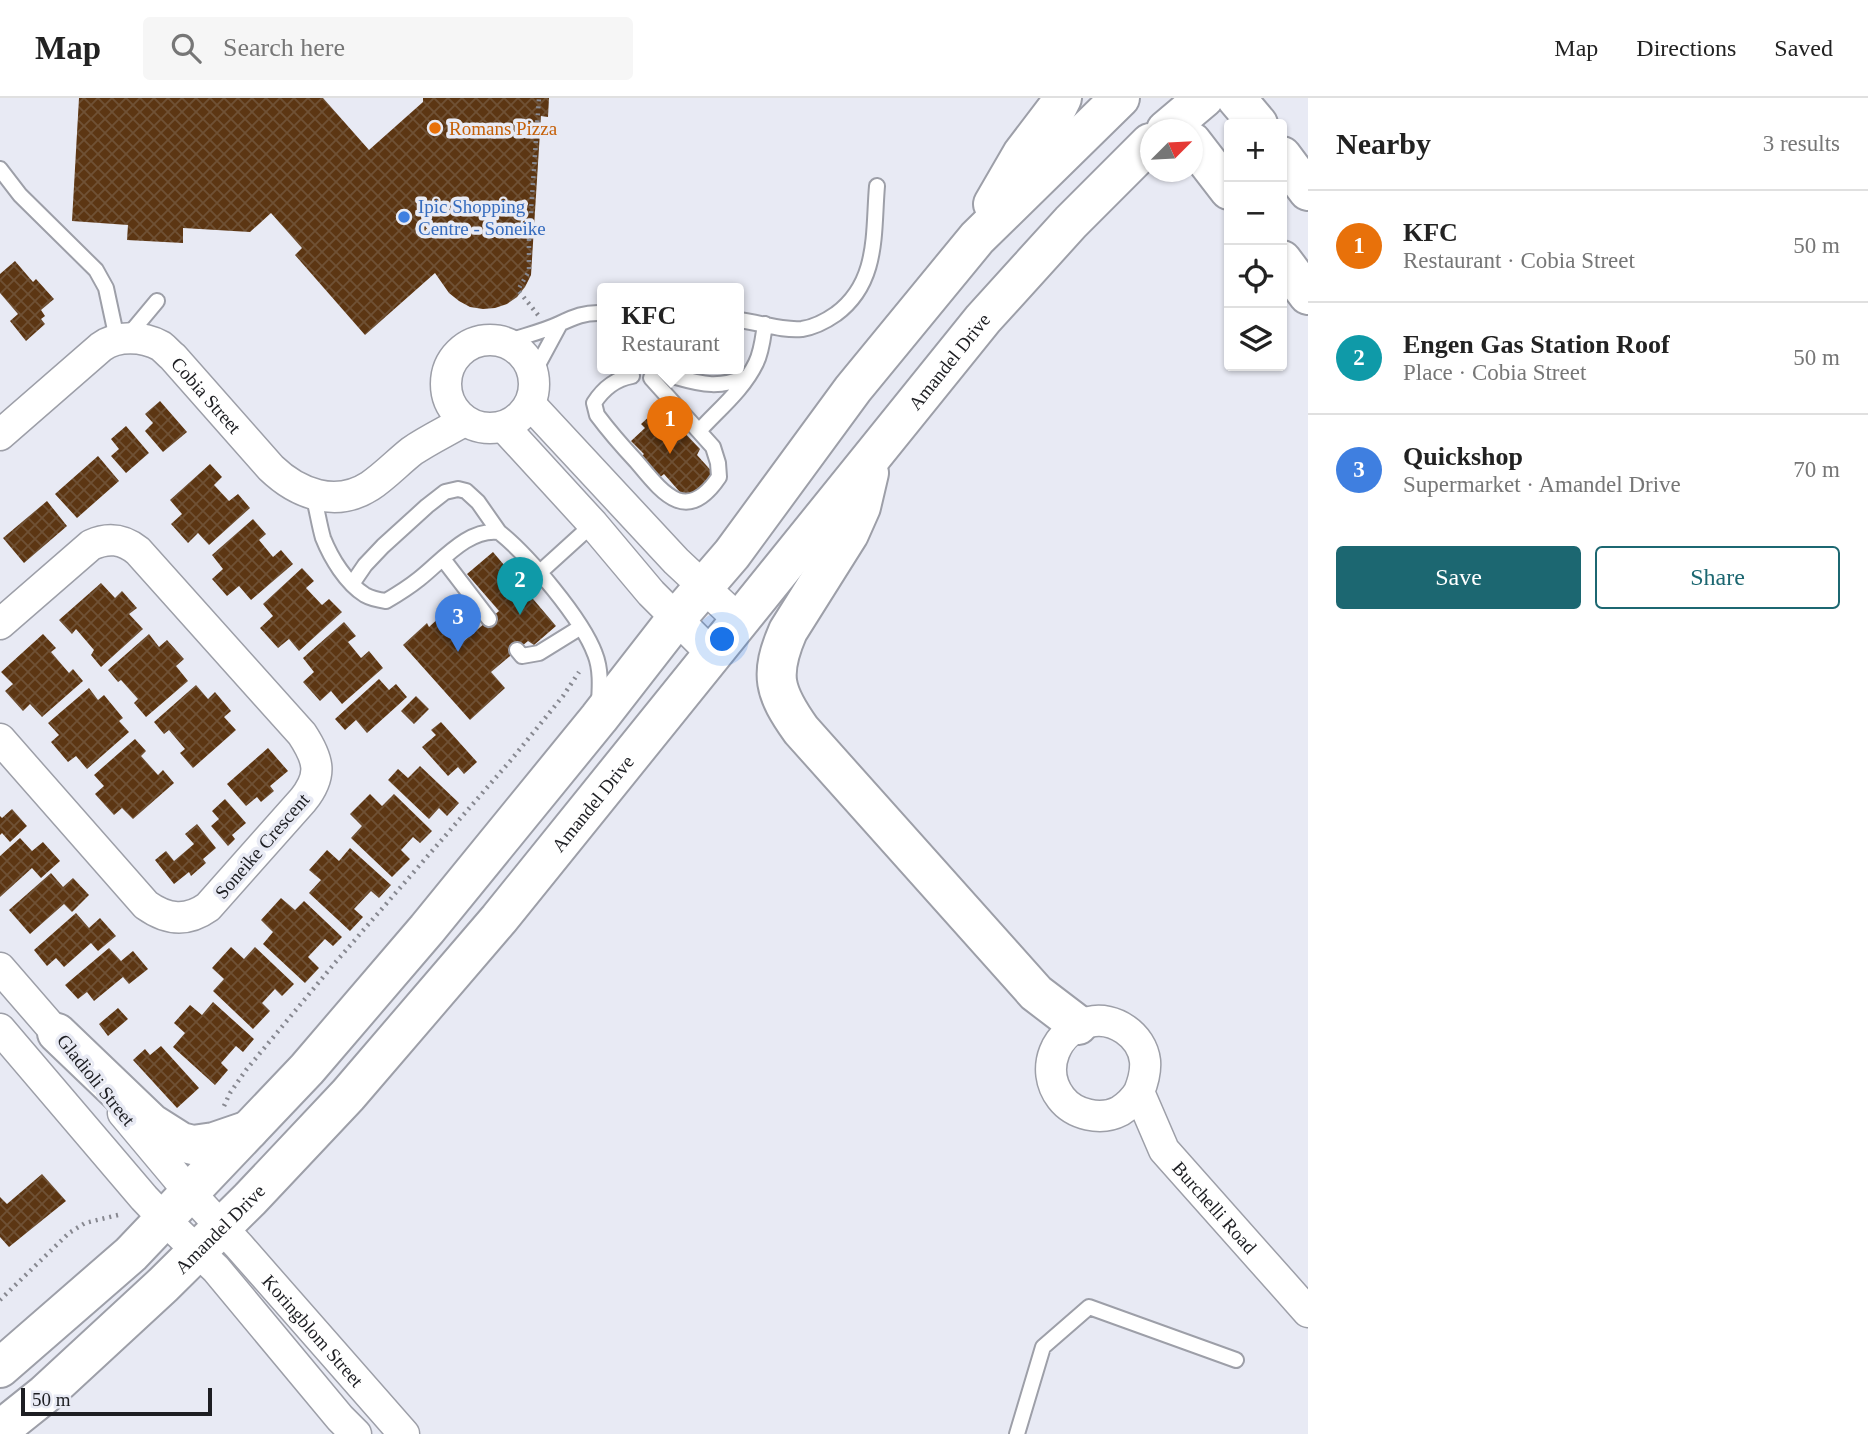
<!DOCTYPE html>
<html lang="en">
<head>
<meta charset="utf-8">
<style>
	:root { --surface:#fff; --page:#f6f6f6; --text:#222; --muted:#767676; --line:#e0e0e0; --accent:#1c6771 }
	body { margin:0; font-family:"Times New Roman",serif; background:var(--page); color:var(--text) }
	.controls { position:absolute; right:21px; top:21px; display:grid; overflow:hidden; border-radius:7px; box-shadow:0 2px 5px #0004 }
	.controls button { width:63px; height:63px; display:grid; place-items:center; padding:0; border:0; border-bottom:2px solid var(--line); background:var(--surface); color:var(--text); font:35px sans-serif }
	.compass { position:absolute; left:1140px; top:21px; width:63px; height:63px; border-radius:50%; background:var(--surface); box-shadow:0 2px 5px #0004; rotate:66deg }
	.scale { position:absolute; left:21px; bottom:18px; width:191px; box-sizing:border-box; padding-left:7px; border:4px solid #1d1e22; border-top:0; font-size:19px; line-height:24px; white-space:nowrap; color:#1d1e22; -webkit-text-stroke:5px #e8eaf4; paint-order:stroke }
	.you { position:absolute; left:723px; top:542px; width:24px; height:24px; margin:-18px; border:5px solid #fff; border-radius:50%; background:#1a73e8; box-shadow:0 0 0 10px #1a73e833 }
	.badge { display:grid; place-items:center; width:46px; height:46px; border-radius:50%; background:var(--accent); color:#fff; font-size:23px; font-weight:700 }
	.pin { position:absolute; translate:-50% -58px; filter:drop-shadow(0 2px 4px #0008) }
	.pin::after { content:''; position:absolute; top:37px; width:24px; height:21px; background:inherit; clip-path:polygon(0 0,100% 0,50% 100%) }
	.popup { position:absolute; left:597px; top:185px; width:147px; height:91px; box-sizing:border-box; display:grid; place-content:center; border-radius:7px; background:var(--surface); filter:drop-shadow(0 2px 5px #0005); font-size:23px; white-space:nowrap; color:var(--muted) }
	.popup b { font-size:26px; color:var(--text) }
	.popup::after { content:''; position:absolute; left:50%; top:100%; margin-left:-14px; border:14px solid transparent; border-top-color:var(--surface) }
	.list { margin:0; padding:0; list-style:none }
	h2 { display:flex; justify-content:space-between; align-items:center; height:91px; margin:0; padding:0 28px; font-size:30px }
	h2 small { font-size:23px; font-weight:400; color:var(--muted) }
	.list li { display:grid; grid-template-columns:46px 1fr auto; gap:21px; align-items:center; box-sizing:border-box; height:112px; padding:0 28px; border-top:2px solid var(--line) }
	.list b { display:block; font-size:26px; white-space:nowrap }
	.list p { margin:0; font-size:23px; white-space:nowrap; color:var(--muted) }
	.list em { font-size:23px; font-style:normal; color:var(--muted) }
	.actions { display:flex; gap:14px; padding:21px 28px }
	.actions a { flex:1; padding:16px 0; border:2px solid var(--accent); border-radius:7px; text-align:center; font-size:24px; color:var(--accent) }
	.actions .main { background:var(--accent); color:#fff }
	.icon { flex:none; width:38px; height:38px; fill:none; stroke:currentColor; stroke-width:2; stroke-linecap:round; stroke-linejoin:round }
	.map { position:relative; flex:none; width:1308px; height:1336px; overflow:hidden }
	header { display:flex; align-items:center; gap:42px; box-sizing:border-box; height:98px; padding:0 35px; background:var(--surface); border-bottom:2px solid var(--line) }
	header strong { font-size:33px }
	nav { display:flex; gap:38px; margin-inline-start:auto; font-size:24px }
	.search { width:490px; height:63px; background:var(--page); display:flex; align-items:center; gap:18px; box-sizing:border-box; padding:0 24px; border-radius:7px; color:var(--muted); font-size:26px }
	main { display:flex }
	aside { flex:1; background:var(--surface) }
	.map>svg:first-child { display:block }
	.building { fill:url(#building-cross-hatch) }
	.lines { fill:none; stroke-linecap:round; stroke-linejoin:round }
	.lane-casing { stroke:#9d9fa8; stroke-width:18 }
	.street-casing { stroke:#9d9fa8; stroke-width:33 }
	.secondary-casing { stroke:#9d9fa8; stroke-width:42 }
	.path { stroke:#878890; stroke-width:4.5; stroke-dasharray:2 5; stroke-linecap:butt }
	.lane { stroke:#fff; stroke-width:14 }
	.street { stroke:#fff; stroke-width:30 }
	.secondary { stroke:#fff; stroke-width:38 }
	.food-dot { fill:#e8710a; stroke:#e8eaf4; stroke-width:2.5 }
	.shop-dot { fill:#3f7fe0; stroke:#e8eaf4; stroke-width:2.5 }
	.labels { text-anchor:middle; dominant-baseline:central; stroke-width:7; stroke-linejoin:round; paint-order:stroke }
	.food-label { font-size:19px; fill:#c56008; stroke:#e8eaf4; text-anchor:start }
	.shop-label { font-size:19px; fill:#366cbe; stroke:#e8eaf4; text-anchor:start }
	.street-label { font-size:19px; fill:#1d1e22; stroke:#e8eaf4 }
</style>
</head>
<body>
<header>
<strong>Map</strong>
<div class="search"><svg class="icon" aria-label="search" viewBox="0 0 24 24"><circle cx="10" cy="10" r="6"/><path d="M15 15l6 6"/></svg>Search here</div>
<nav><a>Map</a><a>Directions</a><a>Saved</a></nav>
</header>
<main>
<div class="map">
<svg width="1308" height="1336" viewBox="0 0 1308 1336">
	<defs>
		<pattern id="building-cross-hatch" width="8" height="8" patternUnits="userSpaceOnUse" patternTransform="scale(1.75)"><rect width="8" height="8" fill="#5c3613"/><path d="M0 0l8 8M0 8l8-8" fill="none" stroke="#6f5135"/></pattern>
	</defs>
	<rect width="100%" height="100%" fill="#e8eaf4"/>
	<path class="building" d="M79,0H323L369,52L423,4V0H549L548,19L541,18L531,177L525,189L517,199L507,206L495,210L483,211L470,209L459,203L449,195L435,175L365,237L295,157L302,150L271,115L250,134L183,130V145L127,142L128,127L72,123Z
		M15,163L33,184L36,181L54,201L41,212L45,218L41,221L45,226L26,243L10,223L18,216L0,195V176Z
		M160,303L187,334L163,354L145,333L153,325L145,316Z
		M662,311L700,351L697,357L715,377L687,402L664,376L659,380L640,360L644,356L631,343L645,330L641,326L654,314L657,316Z
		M126,328L149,355L126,375L111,358L119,351L111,341Z
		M98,358L119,383L77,420L55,396Z
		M210,366L222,379L214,387L229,403L238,396L250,410L209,447L198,435L188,445L171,426L182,416L170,402Z
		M47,403L67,428L24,465L3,440Z
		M253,421L266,436L259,442L273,459L281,452L293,466L251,502L239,488L227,498L212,481L223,471L212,457Z
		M493,454L556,528L534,547L528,543L491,574L505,590L470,622L403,547L427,525L429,529L441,518L464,543L499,513L467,476Z
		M302,470L314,483L306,490L322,507L329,501L342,514L299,553L289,541L278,550L260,530L273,518L263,506Z
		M101,485L115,500L122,493L137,510L129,516L143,531L101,569L91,557L94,552L76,531L72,536L59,522Z
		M344,524L356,538L348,544L361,560L369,553L383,570L342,606L331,593L320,603L303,584L314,574L303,560Z
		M43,536L56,550L51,554L69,575L73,571L83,583L42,619L30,606L23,613L5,593L13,586L1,574Z
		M149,536L159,549L167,542L184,561L176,568L188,583L146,619L134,605L138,601L121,582L118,584L108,572Z
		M379,581L389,592L396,586L407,599L367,635L356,622L345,632L335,621Z
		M196,587L208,601L215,594L231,613L224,619L236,632L193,670L180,655L185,651L169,632L164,636L154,624Z
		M89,590L98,602L104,597L123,620L119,623L129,634L87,671L76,658L68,664L51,644L59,637L48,625Z
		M416,598L429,611L414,626L401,613Z
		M441,624L477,664L464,676L458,669L448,678L422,649L436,637L431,632Z
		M135,641L146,653L141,658L158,677L163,672L174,685L133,721L122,710L114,717L95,696L104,688L94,677Z
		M268,650L288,673L270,688L274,693L261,704L257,699L246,708L227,686Z
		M420,668L459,705L447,718L439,710L429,721L388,682L398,671L408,680Z
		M370,696L382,708L394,696L432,733L420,745L413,739L401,752L410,761L392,779L351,740L362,728L350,716Z
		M225,701L246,725L232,737L235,741L228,748L211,728L219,721L212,713Z
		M12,711L27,728L10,744L2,735L0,737V718L2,720Z
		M197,726L216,750L203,761L206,765L191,778L189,774L174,786L155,762L166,753L174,763L194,746L185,736Z
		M20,740L32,753L43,744L60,763L41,780L32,770L0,799V758Z
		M350,750L391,787L379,800L371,793L354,811L363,819L350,833L309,795L321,782L309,772L327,752L339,763Z
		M51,775L63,789L73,780L89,797L72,814L64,806L30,836L9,812Z
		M281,800L295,812L304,803L342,839L333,848L325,841L308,859L319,870L305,885L263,846L273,834L261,822Z
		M76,815L89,830L100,820L116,838L98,853L91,845L64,869L56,860L47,868L34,852Z
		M231,849L244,861L255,849L294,886L282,898L275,891L262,905L270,913L253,931L213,893L224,881L212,870Z
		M109,850L121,863L133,853L148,871L129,886L123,879L94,903L87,894L78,901L65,887Z
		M213,904L254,941L243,954L236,948L221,965L228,972L215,987L173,949L185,935L174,925L190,907L202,917Z
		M118,910L128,921L108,938L99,926Z
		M161,948L199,990L177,1010L133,962L145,951L150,957Z
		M42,1076L66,1103L9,1149L0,1139V1099L7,1106Z"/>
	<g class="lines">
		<g class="lane-casing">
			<path id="lane" d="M0,71L20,97L96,172L106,190L117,241
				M738,222C759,224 781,233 802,231C815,229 826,223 836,216C879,184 873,135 877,88
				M127,239L157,203
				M506,244C523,238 542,234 559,226C574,219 585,214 602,215
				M533,276L560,226
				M632,278C615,281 603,291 594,305L597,317C609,333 622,348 636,363C662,394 686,428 719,379L718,365L713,349L651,280
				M676,279C704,287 719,290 747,279
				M699,333C719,311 743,292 756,265C762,253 763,239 765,226
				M313,397C317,411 319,426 323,440C331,460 346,485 365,497C372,501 379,502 386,503C398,496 409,489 419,481C442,463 468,430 499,434C529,458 582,521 595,556C601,571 600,588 599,604
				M443,461L489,521
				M539,475L593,426
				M352,486L365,467L383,448L427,408L445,394L458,391L466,393L478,404L499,434
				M517,552L522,558L539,555L581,529
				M1017,1336L1043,1249L1089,1209L1236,1262"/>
		</g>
		<g class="street-casing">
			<g id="street">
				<circle cx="490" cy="286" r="44"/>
				<path d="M530,306L676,463L739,522"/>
				<path d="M504,329L593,426L651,495L713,557"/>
				<path id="s1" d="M0,337L101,249C117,237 143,238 161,248C165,251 169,256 173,259L271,370C298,396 336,410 370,388C385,378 398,364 412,353C428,342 447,333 464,323"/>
				<path d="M0,526L91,447C109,439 123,441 138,453L302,636C319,662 323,677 303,702L208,809C187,824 167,822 146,807L0,641"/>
				<path d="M0,870L71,952"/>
				<path d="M0,931L144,1100L164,1121L216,1171L340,1320L356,1336"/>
				<path id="s2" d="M1139,994C1134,1002 1128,1008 1120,1013C1101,1023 1074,1017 1061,1000C1039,971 1056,932 1089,924C1114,918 1142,937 1145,963C1146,974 1143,984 1139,994L1164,1052L1308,1214"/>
				<path id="s3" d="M123,1015L190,1095L239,1148L404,1336"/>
			</g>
		</g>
		<g class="secondary-casing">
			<g id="secondary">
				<path d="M1236,0L1258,26"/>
				<path d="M1166,32L1204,0"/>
				<path d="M1192,44L1229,92"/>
				<path d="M1282,58L1308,93"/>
				<path d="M993,106L1022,56L1057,10L1062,0"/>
				<path d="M1282,162L1308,197"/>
				<path d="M869,375L861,409L849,436L788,533C769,577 774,594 801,632L1036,895L1078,927"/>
				<path d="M57,935L151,1025L181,1044L193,1047L214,1044L249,1032"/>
				<path d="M0,1270L131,1156L307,971L427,831L599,620L676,521L732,456L853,291L977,140L1120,0"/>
				<path id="s4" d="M0,1332L45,1296L163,1187L250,1101L348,997L499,821L983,221L1071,124L1150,45"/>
			</g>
		</g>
		<path class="path" d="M538,217L518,192L529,173V141L539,0
			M224,1008L230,995L246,972L334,866L511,662L563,598L579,574
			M0,1202L69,1135L85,1125L122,1116"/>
		<use href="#lane" class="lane"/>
		<use href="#street" class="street"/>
		<use href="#secondary" class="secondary"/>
	</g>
	<circle class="food-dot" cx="435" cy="30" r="7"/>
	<circle class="shop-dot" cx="404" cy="119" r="7"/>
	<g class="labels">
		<g class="food-label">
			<text x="449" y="30">Romans Pizza</text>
		</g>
		<g class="shop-label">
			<text x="418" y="108">Ipic Shopping<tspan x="418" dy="22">Centre - Soneike</tspan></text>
		</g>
		<g class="street-label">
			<text stroke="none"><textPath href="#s4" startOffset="1432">Amandel Drive</textPath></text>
			<text stroke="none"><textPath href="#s1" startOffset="264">Cobia Street</textPath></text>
			<text stroke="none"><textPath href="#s4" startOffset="864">Amandel Drive</textPath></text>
			<text transform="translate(262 748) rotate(-49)">Soneike Crescent</text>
			<text transform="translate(96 982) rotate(51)">Gladioli Street</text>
			<text stroke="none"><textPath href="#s2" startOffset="436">Burchelli Road</textPath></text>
			<text stroke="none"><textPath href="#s4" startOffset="298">Amandel Drive</textPath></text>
			<text stroke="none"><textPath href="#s3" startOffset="289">Koringblom Street</textPath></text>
		</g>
	</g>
</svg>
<div class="controls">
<button>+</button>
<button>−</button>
<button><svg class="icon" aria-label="locate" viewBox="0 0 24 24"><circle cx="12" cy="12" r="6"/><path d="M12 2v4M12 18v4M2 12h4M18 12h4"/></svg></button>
<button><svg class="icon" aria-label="layers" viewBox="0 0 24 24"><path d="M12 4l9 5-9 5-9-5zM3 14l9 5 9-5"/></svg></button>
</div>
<svg class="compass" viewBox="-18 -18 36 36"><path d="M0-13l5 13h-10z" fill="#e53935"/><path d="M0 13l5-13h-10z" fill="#767676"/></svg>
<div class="scale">50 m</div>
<div class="you"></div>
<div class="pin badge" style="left:670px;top:356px;background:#e8710a">1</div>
<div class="popup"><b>KFC</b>Restaurant</div>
<div class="pin badge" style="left:520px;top:517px;background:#0f9aa8">2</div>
<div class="pin badge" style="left:458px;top:554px;background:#3f7fe0">3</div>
</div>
<aside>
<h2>Nearby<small>3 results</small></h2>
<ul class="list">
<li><span class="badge" style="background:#e8710a">1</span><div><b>KFC</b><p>Restaurant · Cobia Street</p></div><em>50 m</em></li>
<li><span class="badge" style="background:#0f9aa8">2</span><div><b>Engen Gas Station Roof</b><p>Place · Cobia Street</p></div><em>50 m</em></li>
<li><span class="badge" style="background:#3f7fe0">3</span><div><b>Quickshop</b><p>Supermarket · Amandel Drive</p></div><em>70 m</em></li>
</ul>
<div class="actions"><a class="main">Save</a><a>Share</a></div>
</aside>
</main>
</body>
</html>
